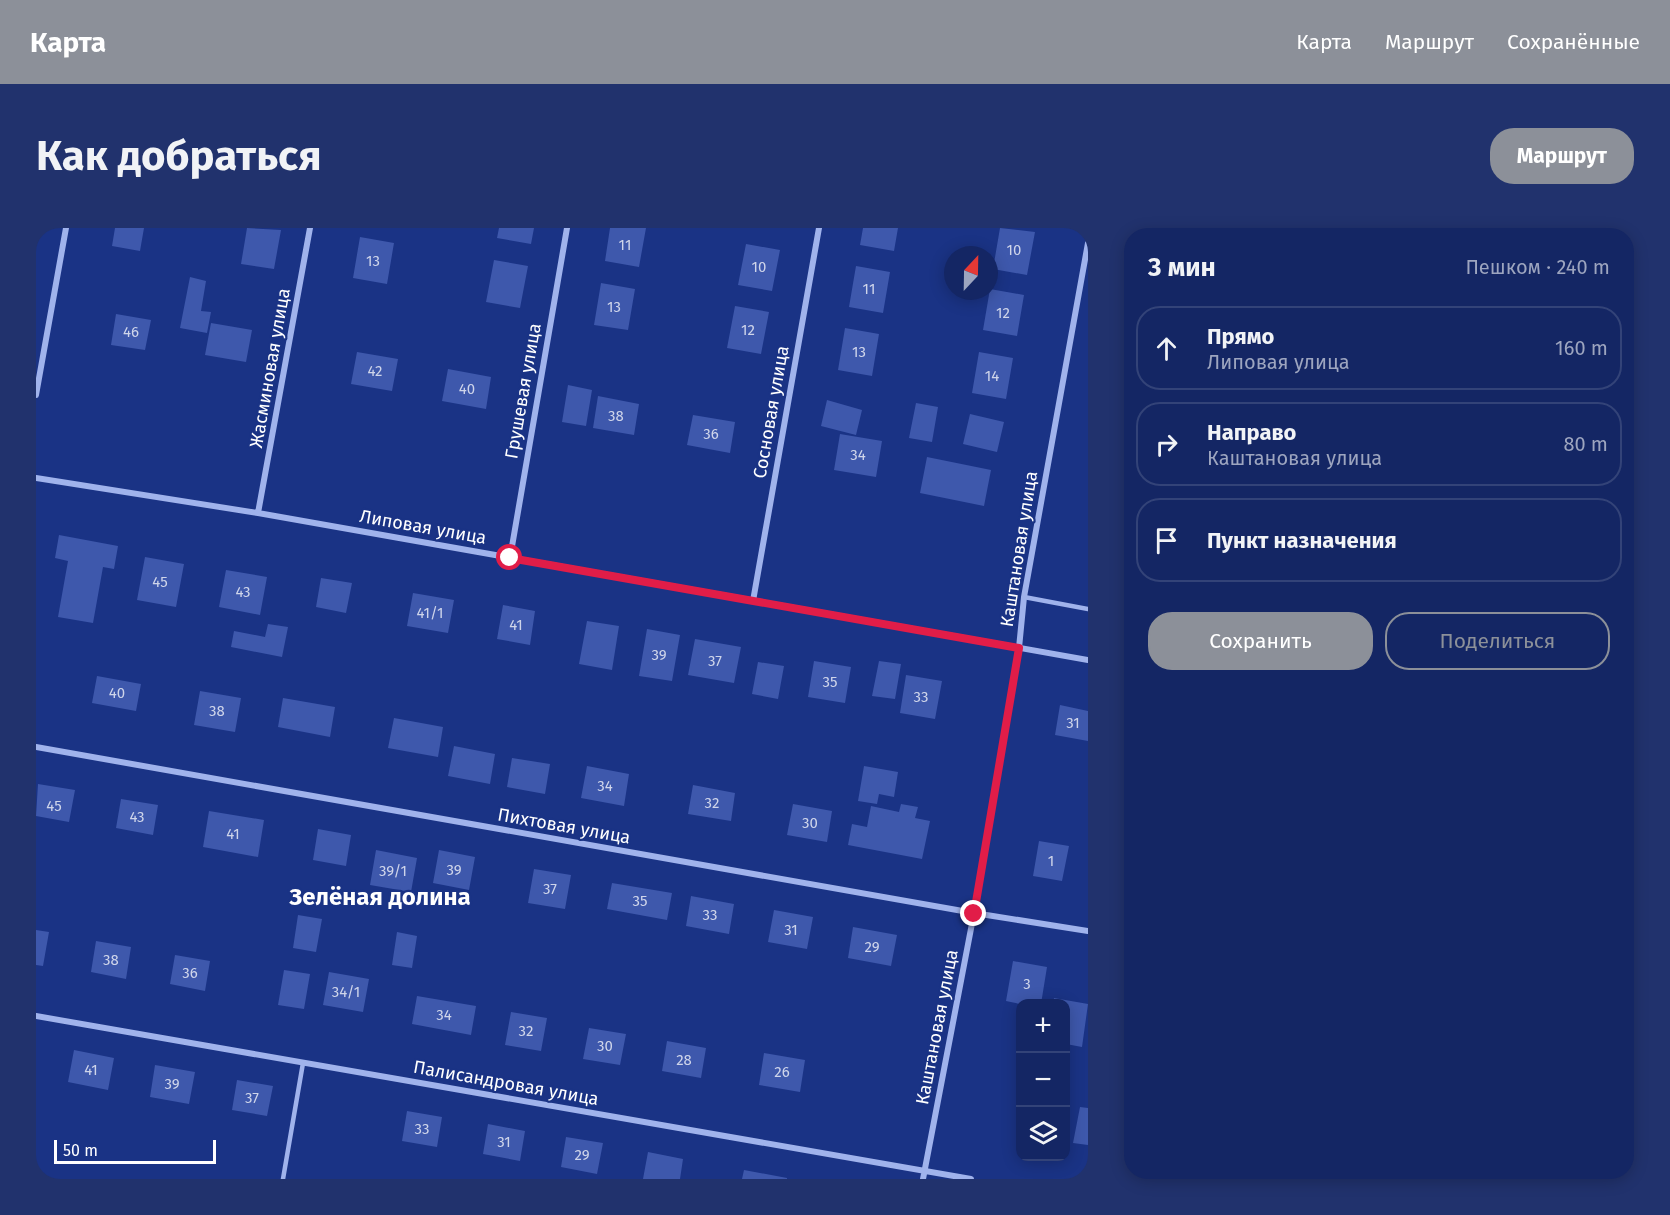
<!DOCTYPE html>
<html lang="ru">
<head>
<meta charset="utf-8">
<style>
	:root { --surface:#142664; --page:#21326d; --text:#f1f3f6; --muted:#9da5bf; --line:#334378; --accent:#8c9099 }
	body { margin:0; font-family:"Fira Sans",sans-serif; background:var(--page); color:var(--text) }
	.controls { position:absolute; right:18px; bottom:18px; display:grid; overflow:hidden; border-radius:12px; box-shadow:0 3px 15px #0003 }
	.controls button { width:54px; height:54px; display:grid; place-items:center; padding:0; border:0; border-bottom:2px solid var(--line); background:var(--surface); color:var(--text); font:30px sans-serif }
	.compass { position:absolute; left:908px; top:18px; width:54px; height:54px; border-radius:50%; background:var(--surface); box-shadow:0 3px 15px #0003; rotate:22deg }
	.scale { position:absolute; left:18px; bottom:15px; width:162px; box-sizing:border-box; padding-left:6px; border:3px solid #fff; border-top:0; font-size:16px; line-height:21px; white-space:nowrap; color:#fff; -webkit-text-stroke:4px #1a3385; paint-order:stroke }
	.stop { position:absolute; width:18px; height:18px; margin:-14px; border:4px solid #e11d48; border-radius:50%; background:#fff }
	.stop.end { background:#e11d48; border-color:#fff; box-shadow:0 2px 6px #0008 }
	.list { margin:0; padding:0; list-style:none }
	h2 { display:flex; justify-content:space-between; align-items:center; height:78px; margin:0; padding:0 24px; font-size:26px }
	h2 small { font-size:20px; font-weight:400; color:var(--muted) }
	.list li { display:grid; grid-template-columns:39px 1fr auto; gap:18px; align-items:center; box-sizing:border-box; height:84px; margin:0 12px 12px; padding:0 12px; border:2px solid var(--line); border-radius:24px }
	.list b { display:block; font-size:22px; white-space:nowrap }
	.list p { margin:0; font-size:20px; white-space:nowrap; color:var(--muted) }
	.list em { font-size:20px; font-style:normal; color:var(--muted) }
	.actions { display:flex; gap:12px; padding:18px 24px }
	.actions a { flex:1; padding:14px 0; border:2px solid var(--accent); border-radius:24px; text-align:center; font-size:21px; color:var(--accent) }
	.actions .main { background:var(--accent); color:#fff }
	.icon { flex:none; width:33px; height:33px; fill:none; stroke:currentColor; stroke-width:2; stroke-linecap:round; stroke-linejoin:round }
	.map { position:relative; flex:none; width:1052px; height:951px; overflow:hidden; border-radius:24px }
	header { display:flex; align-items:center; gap:36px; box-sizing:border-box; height:84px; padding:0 30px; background:var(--accent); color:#fff }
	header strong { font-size:28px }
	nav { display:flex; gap:33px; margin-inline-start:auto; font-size:21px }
	.intro { display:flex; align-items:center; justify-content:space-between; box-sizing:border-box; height:144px; padding:0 36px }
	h1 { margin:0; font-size:42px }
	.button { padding:15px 27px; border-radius:24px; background:var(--accent); color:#fff; font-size:21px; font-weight:700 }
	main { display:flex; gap:36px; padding:0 36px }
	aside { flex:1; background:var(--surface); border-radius:24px; box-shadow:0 3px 15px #0003 }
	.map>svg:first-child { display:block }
	.building { fill:#3e58ac }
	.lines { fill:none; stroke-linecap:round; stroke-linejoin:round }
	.lane { stroke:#a0b3ec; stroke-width:4.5 }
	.street { stroke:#a0b3ec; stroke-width:6 }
	.route { stroke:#e11d48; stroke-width:8 }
	.labels { text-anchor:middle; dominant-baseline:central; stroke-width:4.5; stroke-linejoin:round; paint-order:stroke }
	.number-label { font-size:15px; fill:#cfd5ea }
	.street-label { font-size:18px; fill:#fff; stroke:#1a3385 }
	.district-label { font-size:24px; font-weight:bold; fill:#fff; stroke:#1a3385 }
</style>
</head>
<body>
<header>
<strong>Карта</strong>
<nav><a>Карта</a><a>Маршрут</a><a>Сохранённые</a></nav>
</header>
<div class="intro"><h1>Как добраться</h1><a class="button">Маршрут</a></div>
<main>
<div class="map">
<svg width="1052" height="951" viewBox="0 0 1052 951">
	<rect width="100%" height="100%" fill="#1a3385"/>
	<path class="building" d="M79,0H108L104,23L76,18Z
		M211,0L245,2L238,41L205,36Z
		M463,0H498L495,16L461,10Z
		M574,0H610L603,39L569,33Z
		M827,0H862L858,23L824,17Z
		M964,0L999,4L991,47L957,41Z
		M324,9L358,15L351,56L317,50Z
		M710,16L744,22L736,63L702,57Z
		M458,32L492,38L484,80L450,74Z
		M820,38L854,44L847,85L813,79Z
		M154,49L170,53L165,83L175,84L171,105L144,100Z
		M565,55L599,61L592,102L558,97Z
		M954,61L988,67L981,108L947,102Z
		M699,78L733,84L725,126L691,120Z
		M80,86L115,92L109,122L75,117Z
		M175,95L216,102L210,134L169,127Z
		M809,100L843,106L836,148L802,142Z
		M321,124L362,131L356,163L315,156Z
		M943,124L977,130L970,171L936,165Z
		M412,141L455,149L450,181L406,173Z
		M532,157L556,162L550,198L526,194Z
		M562,168L603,176L598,207L557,200Z
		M791,172L826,182L820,207L785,198Z
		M880,175L902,179L896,214L873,210Z
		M934,186L968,194L961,224L927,216Z
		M657,187L699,194L694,225L651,217Z
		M804,206L846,213L840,249L798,242Z
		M891,229L955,242L948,278L884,265Z
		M23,307L82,318L78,341L67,339L57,395L22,389L32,333L19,330Z
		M109,329L148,336L140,379L101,372Z
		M190,342L231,349L224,387L183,379Z
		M285,350L316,355L310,385L280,379Z
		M377,365L418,372L412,405L371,398Z
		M467,377L499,383L494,417L461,411Z
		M551,393L583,398L576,442L543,436Z
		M232,396L252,399L246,429L195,419L198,403L229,409Z
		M611,401L644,407L636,453L603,448Z
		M659,411L705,419L698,455L652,447Z
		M778,433L815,439L809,475L772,469Z
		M843,433L865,436L859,471L836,468Z
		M722,434L748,438L742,471L716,466Z
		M870,447L906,453L899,491L864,485Z
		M61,448L105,456L100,483L56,475Z
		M164,463L205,470L199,504L158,497Z
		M247,470L299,479L294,509L242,499Z
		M1024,477L1052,483V513L1019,507Z
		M358,490L407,499L402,529L352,520Z
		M418,518L459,526L454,556L412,548Z
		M476,530L514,536L509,566L471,559Z
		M551,538L593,546L588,578L545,570Z
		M828,538L862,544L858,569L843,566L841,576L822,573Z
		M2,556L39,562L33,594L0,588Z
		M657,557L699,565L695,593L652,586Z
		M85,571L122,577L117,607L80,600Z
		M757,576L796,583L791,614L751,607Z
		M865,576L882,579L879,590L894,593L886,631L812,617L816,596L831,599L835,578L863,584Z
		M173,583L228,592L222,629L167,619Z
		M282,601L315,607L310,638L277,632Z
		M1003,613L1033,618L1026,653L997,648Z
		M340,622L381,630L375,664L334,657Z
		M403,622L439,629L433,662L397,655Z
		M498,641L535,647L529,681L492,675Z
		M576,655L636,665L631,692L571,681Z
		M655,668L698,676L693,706L650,698Z
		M738,682L777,689L771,721L732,714Z
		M262,687L286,691L280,724L257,720Z
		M817,699L861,707L855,738L812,730Z
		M0,702L13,704L7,738L0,737Z
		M361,704L381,708L376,740L356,737Z
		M60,713L95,719L90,751L55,744Z
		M139,727L174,733L169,763L134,756Z
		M977,733L1011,739L1005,776H984L970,773Z
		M248,742L274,746L268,781L242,777Z
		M293,744L333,751L327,784L287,777Z
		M381,768L440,778L435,807L376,796Z
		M1018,770L1052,776L1046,819L1030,816V776H1017Z
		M475,784L511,790L505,823L469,817Z
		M553,800L590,806L584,837L547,831Z
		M631,813L670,820L665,850L626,843Z
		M38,822L78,830L72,862L32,854Z
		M728,825L769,832L764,864L723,857Z
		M119,837L159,844L153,876L114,869Z
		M201,852L237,858L231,888L196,882Z
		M1044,879L1052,880V917L1037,915Z
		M371,883L406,889L401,919L366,913Z
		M452,896L489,903L484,933L447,926Z
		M530,909L567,915L561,946L525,939Z
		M612,924L647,931L644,951H607Z
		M708,942L751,950V951H706Z"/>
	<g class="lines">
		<path class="lane" d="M988,369L1052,381
			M247,951L267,835"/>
		<path class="street" d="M0,167L30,0
			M0,250L222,285L1052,432
			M222,285L274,0
			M474,330L531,0
			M717,373L783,0
			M0,519L938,685L1052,703
			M0,788L935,951
			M887,951L938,685L983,420L988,369L1052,15"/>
	</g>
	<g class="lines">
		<path class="route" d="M474,330L983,420L938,686"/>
	</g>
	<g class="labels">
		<g class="number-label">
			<text x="589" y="17">11</text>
			<text x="978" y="22">10</text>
			<text x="337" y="33">13</text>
			<text x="723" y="39">10</text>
			<text x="833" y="61">11</text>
			<text x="578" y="79">13</text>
			<text x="967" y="85">12</text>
			<text x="712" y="102">12</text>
			<text x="95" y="104">46</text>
			<text x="823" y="124">13</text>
			<text x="339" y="143">42</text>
			<text x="956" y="148">14</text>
			<text x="431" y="161">40</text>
			<text x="580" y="188">38</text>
			<text x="675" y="206">36</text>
			<text x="822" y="227">34</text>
			<text x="124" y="354">45</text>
			<text x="207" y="364">43</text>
			<text x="394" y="385">41/1</text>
			<text x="480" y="397">41</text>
			<text x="623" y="427">39</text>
			<text x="679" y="433">37</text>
			<text x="794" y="454">35</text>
			<text x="81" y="465">40</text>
			<text x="885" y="469">33</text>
			<text x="181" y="483">38</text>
			<text x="1037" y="495">31</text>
			<text x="569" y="558">34</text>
			<text x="676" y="575">32</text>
			<text x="18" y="578">45</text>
			<text x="101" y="589">43</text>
			<text x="774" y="595">30</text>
			<text x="197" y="606">41</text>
			<text x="1015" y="633">1</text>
			<text x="418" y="642">39</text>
			<text x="357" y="643">39/1</text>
			<text x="514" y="661">37</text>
			<text x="604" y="673">35</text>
			<text x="674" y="687">33</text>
			<text x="755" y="702">31</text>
			<text x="836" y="719">29</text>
			<text x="75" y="732">38</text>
			<text x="154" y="745">36</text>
			<text x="991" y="756">3</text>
			<text x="310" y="764">34/1</text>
			<text x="408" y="787">34</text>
			<text x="490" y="803">32</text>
			<text x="569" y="818">30</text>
			<text x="648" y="832">28</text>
			<text x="55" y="842">41</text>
			<text x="746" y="844">26</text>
			<text x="136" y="856">39</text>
			<text x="216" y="870">37</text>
			<text x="386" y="901">33</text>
			<text x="468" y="914">31</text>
			<text x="546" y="927">29</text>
		</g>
		<g class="street-label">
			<text transform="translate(234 140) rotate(-80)">Жасминовая улица</text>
			<text transform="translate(487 163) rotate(-80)">Грушевая улица</text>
			<text transform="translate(735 184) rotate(-80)">Сосновая улица</text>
			<text transform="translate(387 299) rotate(10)">Липовая улица</text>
			<text transform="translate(983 321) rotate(-81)">Каштановая улица</text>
			<text transform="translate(528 598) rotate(10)">Пихтовая улица</text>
			<text transform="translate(901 799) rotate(-79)">Каштановая улица</text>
			<text transform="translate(470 855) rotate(10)">Палисандровая улица</text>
		</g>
		<g class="district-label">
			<text x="344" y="669">Зелёная долина</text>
		</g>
	</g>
</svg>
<div class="controls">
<button>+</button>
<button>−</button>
<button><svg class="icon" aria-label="layers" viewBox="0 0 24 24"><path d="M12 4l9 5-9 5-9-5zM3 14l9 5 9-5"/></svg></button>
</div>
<svg class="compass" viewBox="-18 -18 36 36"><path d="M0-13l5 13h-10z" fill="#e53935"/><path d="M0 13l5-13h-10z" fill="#9da5bf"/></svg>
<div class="scale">50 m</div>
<div class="stop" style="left:474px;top:330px"></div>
<div class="stop end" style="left:938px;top:686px"></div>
</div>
<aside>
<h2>3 мин<small>Пешком · 240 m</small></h2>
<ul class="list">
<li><svg class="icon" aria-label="ahead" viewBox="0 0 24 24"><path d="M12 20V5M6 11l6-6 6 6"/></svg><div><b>Прямо</b><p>Липовая улица</p></div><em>160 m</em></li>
<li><svg class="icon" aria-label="right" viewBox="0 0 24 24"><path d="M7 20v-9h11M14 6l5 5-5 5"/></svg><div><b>Направо</b><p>Каштановая улица</p></div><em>80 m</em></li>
<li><svg class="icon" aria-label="arrive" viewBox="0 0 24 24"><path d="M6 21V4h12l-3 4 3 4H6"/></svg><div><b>Пункт назначения</b></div></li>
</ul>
<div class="actions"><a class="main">Сохранить</a><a>Поделиться</a></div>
</aside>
</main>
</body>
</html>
